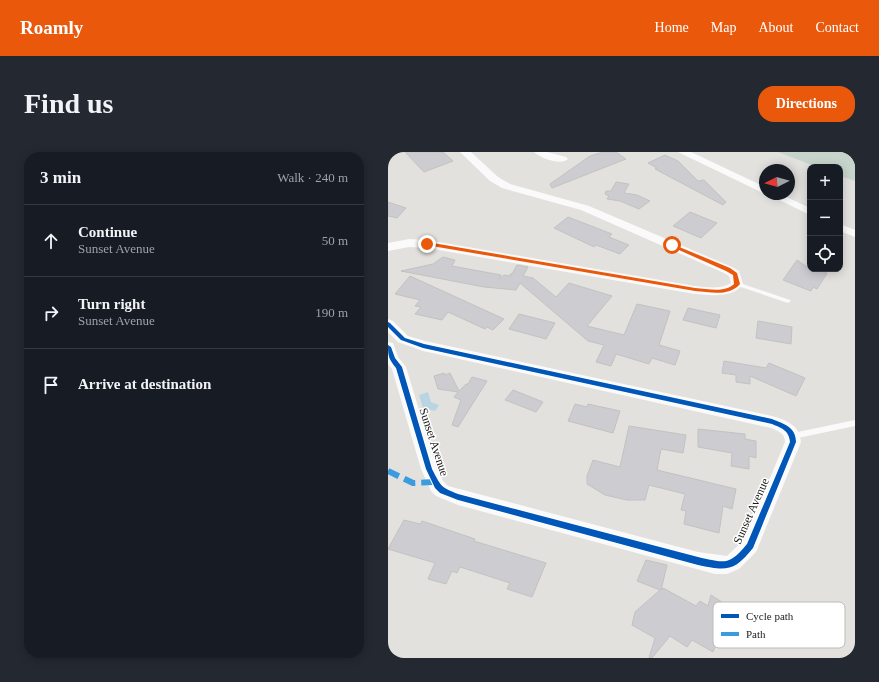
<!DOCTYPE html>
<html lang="en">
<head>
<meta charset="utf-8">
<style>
	:root { --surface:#171b24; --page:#242831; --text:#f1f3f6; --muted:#9ea1a6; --line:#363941; --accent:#ea580c }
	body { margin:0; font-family:"Times New Roman",serif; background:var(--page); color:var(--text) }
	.controls { position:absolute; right:12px; top:12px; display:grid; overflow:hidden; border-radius:8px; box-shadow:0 2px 10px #0003 }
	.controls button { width:36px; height:36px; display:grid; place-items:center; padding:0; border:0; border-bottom:1px solid var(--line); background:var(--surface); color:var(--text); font:20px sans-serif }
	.compass { position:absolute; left:371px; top:12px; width:36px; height:36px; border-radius:50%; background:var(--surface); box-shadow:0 2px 10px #0003; rotate:265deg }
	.stop { position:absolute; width:12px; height:12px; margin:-9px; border:3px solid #ea580c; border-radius:50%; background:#fff }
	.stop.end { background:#ea580c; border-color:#fff; box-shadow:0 1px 4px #0008 }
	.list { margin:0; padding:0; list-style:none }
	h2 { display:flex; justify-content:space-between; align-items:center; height:52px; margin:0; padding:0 16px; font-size:17px }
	h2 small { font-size:13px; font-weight:400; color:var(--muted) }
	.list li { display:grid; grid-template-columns:26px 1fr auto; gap:12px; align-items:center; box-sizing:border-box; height:72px; padding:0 16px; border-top:1px solid var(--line) }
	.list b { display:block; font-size:15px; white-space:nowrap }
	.list p { margin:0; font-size:13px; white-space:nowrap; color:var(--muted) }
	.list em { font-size:13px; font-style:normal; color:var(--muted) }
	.icon { flex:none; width:22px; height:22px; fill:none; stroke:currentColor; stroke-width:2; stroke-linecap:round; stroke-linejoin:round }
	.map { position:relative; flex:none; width:467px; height:506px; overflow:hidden; border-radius:16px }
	header { display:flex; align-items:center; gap:24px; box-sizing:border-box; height:56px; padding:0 20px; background:var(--accent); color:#fff }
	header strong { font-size:19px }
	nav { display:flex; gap:22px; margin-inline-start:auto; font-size:14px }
	.intro { display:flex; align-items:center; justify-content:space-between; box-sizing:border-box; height:96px; padding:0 24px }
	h1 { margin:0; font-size:28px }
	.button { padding:10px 18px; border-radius:16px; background:var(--accent); color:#fff; font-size:14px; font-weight:700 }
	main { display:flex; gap:24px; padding:0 24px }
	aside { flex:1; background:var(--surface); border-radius:16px; box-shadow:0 2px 10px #0003 }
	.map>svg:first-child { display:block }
	.green { fill:#c6d5cc }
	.water { fill:#b9d4e2 }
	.building { fill:#cdccd1; stroke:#c2c2c1 }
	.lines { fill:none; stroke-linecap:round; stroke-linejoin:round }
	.service { fill:#fbfafa; fill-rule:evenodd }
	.minor { fill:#fbfafa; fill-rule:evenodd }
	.quiet { stroke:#3b9bdf; stroke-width:6; stroke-dasharray:12 6; stroke-linecap:butt }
	.cycleway-casing { stroke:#fff; stroke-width:2 }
	.cycleway { fill:#0057b8; fill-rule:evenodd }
	.route { fill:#ea580c }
	.labels { text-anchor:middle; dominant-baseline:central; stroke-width:3; stroke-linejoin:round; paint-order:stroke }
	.street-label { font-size:12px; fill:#1b1b19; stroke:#fff }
	.key { fill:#fff; stroke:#bbbbba; stroke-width:1 }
	.key-label { font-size:11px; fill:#1b1b19 }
</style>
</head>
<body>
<header>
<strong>Roamly</strong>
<nav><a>Home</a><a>Map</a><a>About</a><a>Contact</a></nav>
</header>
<div class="intro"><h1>Find us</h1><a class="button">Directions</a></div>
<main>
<aside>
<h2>3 min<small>Walk · 240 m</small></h2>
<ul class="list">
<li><svg class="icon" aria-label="ahead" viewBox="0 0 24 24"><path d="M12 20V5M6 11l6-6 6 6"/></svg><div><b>Continue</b><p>Sunset Avenue</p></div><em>50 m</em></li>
<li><svg class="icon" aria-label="right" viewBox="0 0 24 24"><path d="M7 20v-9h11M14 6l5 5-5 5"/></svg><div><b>Turn right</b><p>Sunset Avenue</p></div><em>190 m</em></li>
<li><svg class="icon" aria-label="arrive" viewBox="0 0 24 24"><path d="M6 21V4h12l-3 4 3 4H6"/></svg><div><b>Arrive at destination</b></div></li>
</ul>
</aside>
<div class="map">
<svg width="467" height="506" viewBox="0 0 467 506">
	<rect width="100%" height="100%" fill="#e2e1de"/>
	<path class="green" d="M390,0H467V29L452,24V15H429Z"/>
	<path class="water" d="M40,240L43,250L51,253L47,259L35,256L31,243Z"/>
	<path class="building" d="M17,0H55L65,9L36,20Z
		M215,0H228L238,7L164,36L162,32L202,4Z
		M277,3L290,9L310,29L316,28L338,50L335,53L267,17L269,16L260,11Z
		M228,30L241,32L236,41L249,43L262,49L251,57L232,49L219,47L221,44L217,42L218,39H223Z
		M0,50L18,56L9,66L0,64Z
		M302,60L329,71L313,86L285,74Z
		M180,65L224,82L221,85L241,93L232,102L208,93L206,95L166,76Z
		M55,105L67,108L64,114L113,123L111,127L116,123L123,124L122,122H124L129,113L140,115L135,124L145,126L168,145L181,131L224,144L199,174L236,183L249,152L282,159L271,193L292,199L287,213L264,206L261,212L228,202L223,214L208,210L216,193L200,189L132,131L128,138L96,135L13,119L45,112Z
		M409,108L422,117H429L439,121L429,137L425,135L423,139L395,128Z
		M22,124L116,167L105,178L99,175L97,177L60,160L54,168L27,162L33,155L27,154L32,148L7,142Z
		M300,156L332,163L328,176L295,168Z
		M131,162L167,171L158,187L121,177Z
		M370,169L404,175L403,192L368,186Z
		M336,209L378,216L381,211L417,226L408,244L362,224V232L348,230V223L334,221Z
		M56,221L57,223L62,221L71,239L78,232H80L84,225L99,229L70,275L64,273L73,248L66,245L70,240L50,237L46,224Z
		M125,238L155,250L148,260L117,248Z
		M187,252L199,255L200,252L232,259L225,281L180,269Z
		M241,274L298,283L295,301L273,297L269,318L348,337L344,357L335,354L331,381L296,372L298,359L293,358L297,342L261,333L257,348H239L217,343L199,332V324L205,308L232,315Z
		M310,277L357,282V287L368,289V306L361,304V317L343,314L344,301L310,295Z
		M16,368L32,372L34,369L87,387L86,389L158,411L144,445L119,437L122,431L72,415L69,421L64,419L58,432L40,427L47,411L0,397Z
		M258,408L279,413L273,438L275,436L308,454L312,449L320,454L323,443L343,456L325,500L304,488L299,495L282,484L264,506H261L267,486L244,473L247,460L272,438L249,429Z"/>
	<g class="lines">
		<path class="service" d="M349,130L402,148L403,149L400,151L347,133V131Z
			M467,268V274L405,287L402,286L401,284L402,282L405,281Z"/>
		<path class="minor" d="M72,0H83L110,25L122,32L201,54L344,115L351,119L355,132C345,147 322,143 307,142L39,96L21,95L0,99V91L21,87L39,88L307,134C319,135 332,138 343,131L341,124L336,121L193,58L114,36L102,29Z
			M146,0H159L178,5L180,7C173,14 152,6 146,0Z
			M290,0H303L377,35V42Z
			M379,42H392L422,56V63Z
			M452,72L467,78V85L452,79Z
			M0,167L5,169L20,184L37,189L384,264C398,268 412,273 413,290L368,400L351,417L339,422H327L70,353L48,344L43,339L33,317L4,217L0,212V190L5,191L10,205L18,215L49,317L55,329L60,334L310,400L339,404L356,388L397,290C397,281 390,279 383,276L35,199L10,190L0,180Z"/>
		<path class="quiet" d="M0,319L25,331L47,330"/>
		<g class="cycleway-casing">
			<path id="cycleway" d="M0,170L2,171L17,186L36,192L384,267C396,272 408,275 408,290L365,396C346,420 338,419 310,413L70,348L52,341L47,336L38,317L8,216C1,207 0,205 0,193L3,195L7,206L14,215L44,317C53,334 52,335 70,342L310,405C337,411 341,414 359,392L402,290C401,278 393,276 384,272L35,196L13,188L0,175Z"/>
		</g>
		<use href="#cycleway" class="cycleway"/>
	</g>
	<path class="route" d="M39,90L307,136C320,137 337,141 346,132L345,123L338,119L282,94L284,92L342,116L349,121L352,132C341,145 322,140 307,139L38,93Z"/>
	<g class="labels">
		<g class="street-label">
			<text transform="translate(46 290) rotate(72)">Sunset Avenue</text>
			<text transform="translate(363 359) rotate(-66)">Sunset Avenue</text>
		</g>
	</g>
	<rect x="325" y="450" width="132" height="46" rx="6" class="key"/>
	<rect x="333" y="462" width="18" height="4" fill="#0057b8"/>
	<rect x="333" y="480" width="18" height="4" fill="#3b9bdf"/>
	<g class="key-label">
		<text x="358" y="468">Cycle path</text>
		<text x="358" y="486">Path</text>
	</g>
</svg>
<div class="controls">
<button>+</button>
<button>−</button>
<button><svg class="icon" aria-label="locate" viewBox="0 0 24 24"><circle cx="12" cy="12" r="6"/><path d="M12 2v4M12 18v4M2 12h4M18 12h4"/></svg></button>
</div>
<svg class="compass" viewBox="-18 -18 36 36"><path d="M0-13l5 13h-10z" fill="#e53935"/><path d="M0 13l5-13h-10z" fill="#9ea1a6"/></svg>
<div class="stop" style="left:284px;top:93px"></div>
<div class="stop end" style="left:39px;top:92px"></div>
</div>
</main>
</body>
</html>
